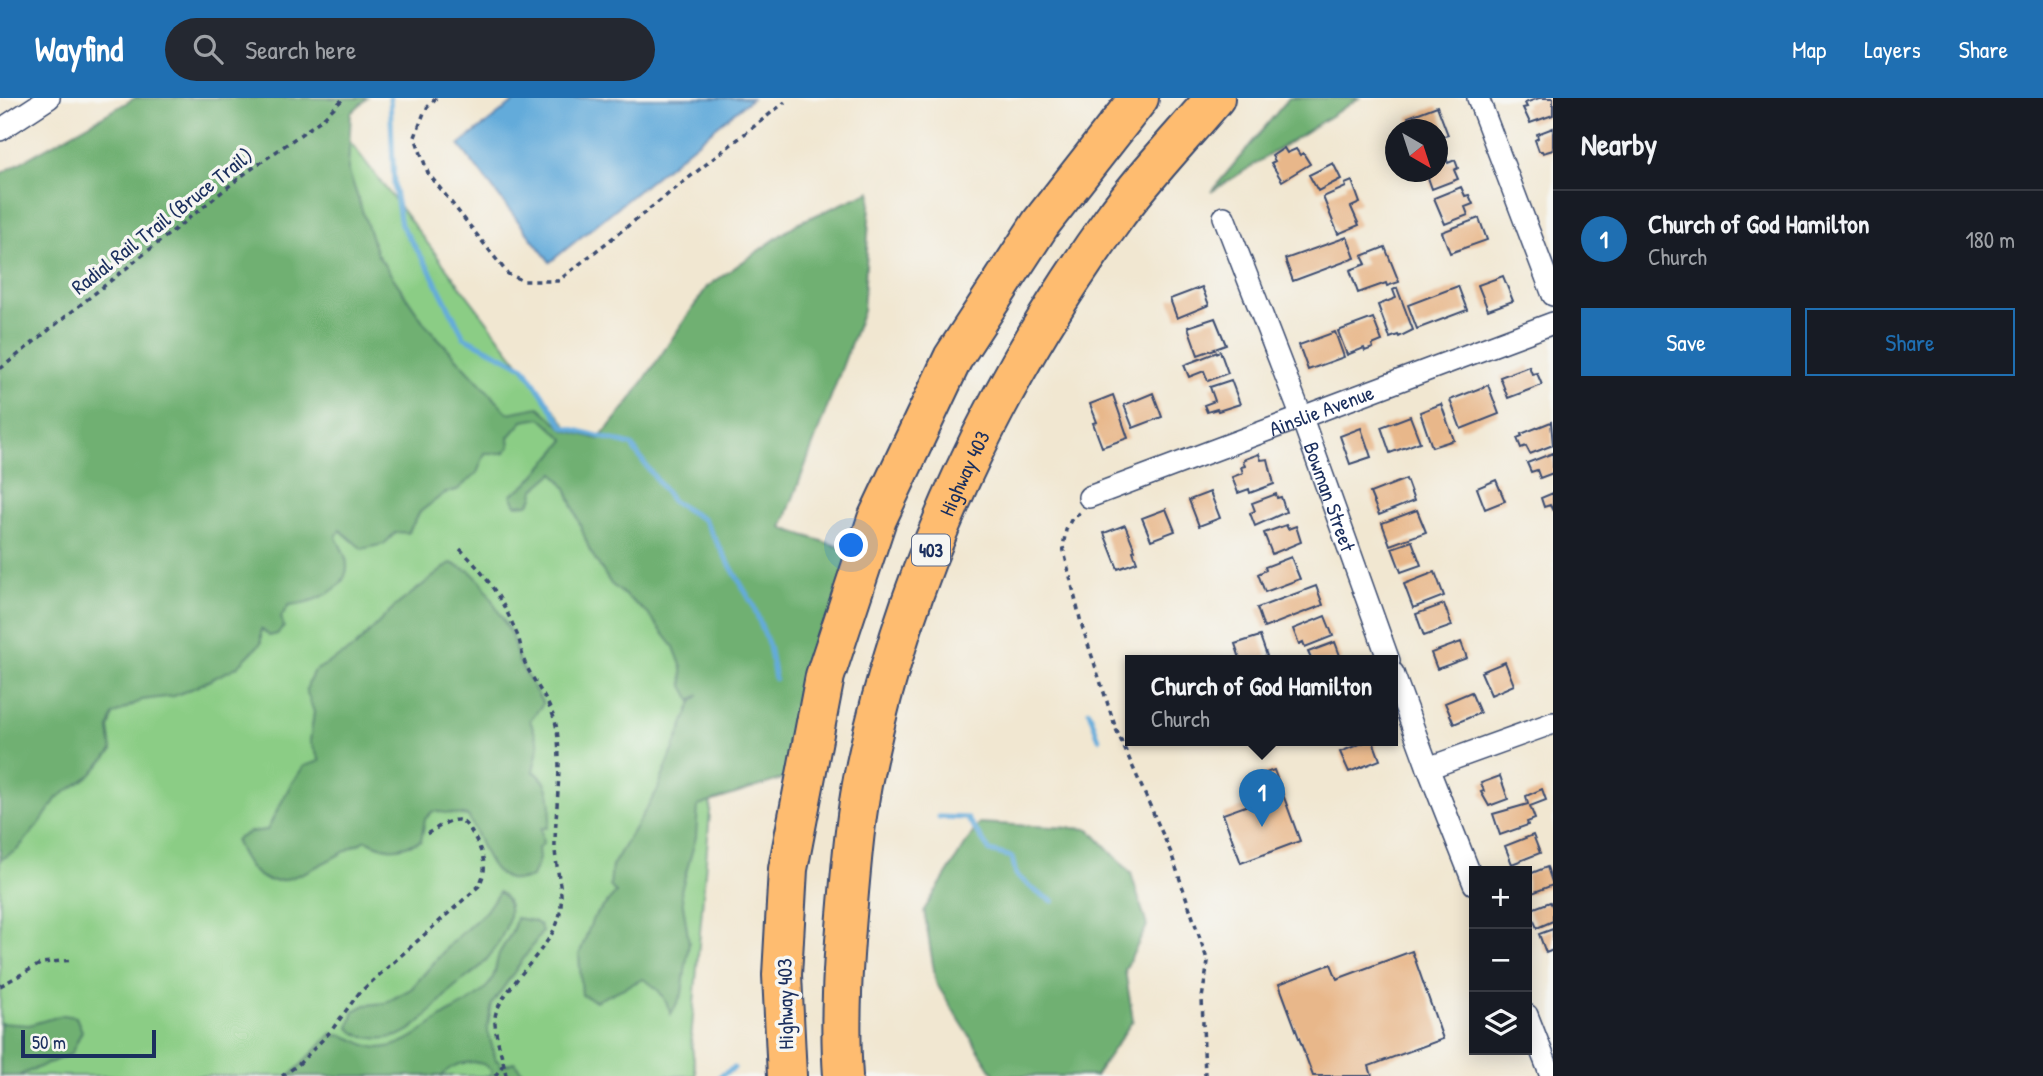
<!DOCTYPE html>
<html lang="en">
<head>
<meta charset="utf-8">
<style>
	:root { --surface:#171b24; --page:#242831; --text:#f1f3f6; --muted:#9ea1a6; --line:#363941; --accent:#1f6fb2 }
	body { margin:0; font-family:"Patrick Hand",sans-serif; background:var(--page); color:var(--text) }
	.controls { position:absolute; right:21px; bottom:21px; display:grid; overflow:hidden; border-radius:0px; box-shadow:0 4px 18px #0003 }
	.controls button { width:63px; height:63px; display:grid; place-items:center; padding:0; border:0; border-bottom:2px solid var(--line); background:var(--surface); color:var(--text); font:35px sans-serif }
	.compass { position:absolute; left:1385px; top:21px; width:63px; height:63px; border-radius:50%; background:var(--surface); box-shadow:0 4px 18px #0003; rotate:141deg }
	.scale { position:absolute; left:21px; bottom:18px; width:135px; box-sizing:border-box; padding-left:7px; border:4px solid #1b2f5e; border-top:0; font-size:19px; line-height:24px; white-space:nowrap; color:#1b2f5e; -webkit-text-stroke:5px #f6f6f2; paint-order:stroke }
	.you { position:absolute; left:852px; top:448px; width:24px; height:24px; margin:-18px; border:5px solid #fff; border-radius:50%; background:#1a73e8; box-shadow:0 0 0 10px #1a73e833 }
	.badge { display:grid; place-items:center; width:46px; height:46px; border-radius:50%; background:var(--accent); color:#fff; font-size:23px; font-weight:700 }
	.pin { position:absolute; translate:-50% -58px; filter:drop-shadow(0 2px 4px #0008) }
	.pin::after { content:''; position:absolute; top:37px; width:24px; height:21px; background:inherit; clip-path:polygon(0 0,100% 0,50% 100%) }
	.popup { position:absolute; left:1125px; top:557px; width:273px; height:91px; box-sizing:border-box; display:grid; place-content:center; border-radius:0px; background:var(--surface); filter:drop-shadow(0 2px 5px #0005); font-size:23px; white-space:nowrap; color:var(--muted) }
	.popup b { font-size:26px; color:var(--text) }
	.popup::after { content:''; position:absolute; left:50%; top:100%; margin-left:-14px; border:14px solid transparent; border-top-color:var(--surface) }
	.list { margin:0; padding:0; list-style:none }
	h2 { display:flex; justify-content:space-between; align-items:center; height:91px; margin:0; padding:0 28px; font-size:30px }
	h2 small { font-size:23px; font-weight:400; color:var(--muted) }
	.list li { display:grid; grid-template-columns:46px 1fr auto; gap:21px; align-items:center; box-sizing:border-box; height:98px; padding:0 28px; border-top:2px solid var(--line) }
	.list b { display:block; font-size:26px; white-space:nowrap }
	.list p { margin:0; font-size:23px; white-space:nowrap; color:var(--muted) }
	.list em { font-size:23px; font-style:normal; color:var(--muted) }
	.actions { display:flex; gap:14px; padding:21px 28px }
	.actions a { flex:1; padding:16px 0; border:2px solid var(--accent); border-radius:0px; text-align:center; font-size:24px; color:var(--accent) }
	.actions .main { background:var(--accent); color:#fff }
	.icon { flex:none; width:38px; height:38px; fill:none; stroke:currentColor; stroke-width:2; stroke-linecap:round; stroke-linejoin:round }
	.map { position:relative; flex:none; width:1553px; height:978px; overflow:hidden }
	header { display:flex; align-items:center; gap:42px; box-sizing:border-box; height:98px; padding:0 35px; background:var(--accent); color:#fff }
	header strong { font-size:33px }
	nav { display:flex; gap:38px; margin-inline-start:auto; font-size:24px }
	.search { width:490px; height:63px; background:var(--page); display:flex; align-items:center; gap:18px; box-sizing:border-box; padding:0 24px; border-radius:38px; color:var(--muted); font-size:26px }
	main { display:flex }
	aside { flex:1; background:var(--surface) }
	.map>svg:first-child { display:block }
	.green { fill:#8bcd85; stroke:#537e72; stroke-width:2 }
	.forest { fill:#70b072; stroke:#467068; stroke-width:2 }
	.water { fill:#63abda; stroke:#3f6d9c; stroke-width:2 }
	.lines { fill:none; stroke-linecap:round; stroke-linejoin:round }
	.stream { stroke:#63abda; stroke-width:5 }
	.building { fill:#e8b78a }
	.street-casing { stroke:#3b4b6f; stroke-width:24 }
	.highway-casing { stroke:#3b4b6f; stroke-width:42 }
	.path { stroke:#3b4b6f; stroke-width:3.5; stroke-dasharray:5 5; stroke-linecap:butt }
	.street { stroke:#fff; stroke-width:21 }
	.highway { stroke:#febc70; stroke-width:38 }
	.labels { text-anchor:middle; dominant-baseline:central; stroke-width:7; stroke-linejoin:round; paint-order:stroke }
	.shield { fill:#f6f6f2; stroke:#5d6b8a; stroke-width:2 }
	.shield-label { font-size:19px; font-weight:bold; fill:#1b2f5e }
	.street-label { font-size:21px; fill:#1b2f5e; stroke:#f6f6f2 }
</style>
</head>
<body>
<header>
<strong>Wayfind</strong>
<div class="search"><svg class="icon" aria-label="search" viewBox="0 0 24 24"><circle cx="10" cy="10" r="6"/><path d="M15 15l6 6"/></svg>Search here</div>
<nav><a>Map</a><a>Layers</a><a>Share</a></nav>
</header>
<main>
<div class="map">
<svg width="1553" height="978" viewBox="0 0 1553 978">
	<rect width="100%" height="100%" fill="#f6f6f2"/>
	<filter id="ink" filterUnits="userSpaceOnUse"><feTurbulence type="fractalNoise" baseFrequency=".0143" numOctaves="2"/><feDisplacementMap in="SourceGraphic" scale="14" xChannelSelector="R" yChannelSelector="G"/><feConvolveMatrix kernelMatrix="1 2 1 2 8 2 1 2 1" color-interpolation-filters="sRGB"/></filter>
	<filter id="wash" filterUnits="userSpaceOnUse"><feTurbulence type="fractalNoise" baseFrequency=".00686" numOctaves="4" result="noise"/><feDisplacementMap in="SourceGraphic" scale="28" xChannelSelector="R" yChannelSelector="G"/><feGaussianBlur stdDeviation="1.57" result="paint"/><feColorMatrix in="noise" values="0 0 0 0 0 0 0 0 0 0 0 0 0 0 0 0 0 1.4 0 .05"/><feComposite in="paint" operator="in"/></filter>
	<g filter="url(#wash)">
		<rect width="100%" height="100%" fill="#f1e7d1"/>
		<path class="green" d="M322,7L725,535L691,942L696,978H0V271Z"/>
		<path class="forest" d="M135,0H367L351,15L348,71L377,156L425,226L508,315L539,309L565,332L599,341L630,303L707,189L798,125L871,93L863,213L782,430L852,453L791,678L698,708L696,739L681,793L689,845L682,896L671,916C665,899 659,890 643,881L596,903L582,897L579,857L593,820L616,795L610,788L612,768L657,693L692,604L699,597L691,602L683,588L682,570L674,549L647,515L611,486L590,453L566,390L554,375L534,392L533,400L528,406L516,407L511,397L528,385L565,342L541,320L523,323L509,339L510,349L504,355H485L477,375L457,392L445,395L420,414L408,435L396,434L384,446L362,451L340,432L336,439C340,448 348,459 347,470C345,494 309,506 289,507L281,519L284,529L277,536L270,538L261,531V545L237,569L196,589L174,598L142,602L113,617L109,630L112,653L92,676L57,700L40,725L17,752L0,762V76Z
			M1289,0H1359L1211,94Z
			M451,465L470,473L483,486L511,536L519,564L543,606L530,622L539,647L533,673C552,683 554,711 547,730H541L543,746L538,750L539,761L532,779C491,796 483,745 468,718L433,713L425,721L421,743C397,752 389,754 366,742C344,753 298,782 276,783C254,784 242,759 235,742L250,734L267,732L291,686L304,668L320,663L310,643L314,614L306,592L313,574L355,549L393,510Z
			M979,725L1089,731L1131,775L1147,828L1125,872L1133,922L1095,978H995L936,885L924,812Z
			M499,794C525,810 495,853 481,868C472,877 460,883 451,892C428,914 411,945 373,940C365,939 355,937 349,930L354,913L365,907L385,905L411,891L450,846L485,814Z
			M516,820L534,823L540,827L542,834L492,906L487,930L496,962L500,964V969L514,964L521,972L523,978H489L492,973C480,958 452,964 442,978H290L332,935L333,938C349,934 362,950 379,950C403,949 423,932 442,919C459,908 477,902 490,885C497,875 495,865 500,854C506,843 514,834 516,820Z
			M63,917L76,919L82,933L71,956L18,978H0V925L29,927Z"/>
		<path class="water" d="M519,0H752L550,164L459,47Z"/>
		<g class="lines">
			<path class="stream" d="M390,0L394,87L401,127L428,169L464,239L524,269L564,329L631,347L672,403L704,422L753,507L769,548L775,581
				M1089,613L1099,641
				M939,719L967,720L990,753L1012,759L1016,777L1038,795L1053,803
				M720,978L734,970"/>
		</g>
		<g id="blocks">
			<path class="building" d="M1539,0H1553V17L1530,25L1523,10L1527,9L1525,5Z
				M1437,8L1448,37L1437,40V32H1412L1408,19Z
				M1553,30V52L1543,55L1542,53H1539L1535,42L1538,40L1537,36Z
				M1284,50L1287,55L1296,51L1300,57L1303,55L1310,66L1282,83L1271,65L1275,63L1272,58Z
				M1445,58L1448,65L1455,62L1458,70L1454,72L1458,81L1432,91L1426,74H1437V60Z
				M1333,65L1341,81L1318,93L1309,77Z
				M1352,83L1360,105L1351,109L1359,127L1338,136L1323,99L1346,89L1345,86Z
				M1461,89L1465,98L1469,97L1473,106L1465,109L1468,117L1445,126L1434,100Z
				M1479,120L1487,142L1450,155L1442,134Z
				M1347,139L1355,160L1293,183L1285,161Z
				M1385,149L1399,184L1387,188L1386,185L1358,195L1350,172L1366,166L1362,158Z
				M1503,178L1513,203L1488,212L1478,187Z
				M1458,188L1467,212L1417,231L1408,207Z
				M1202,189L1209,207L1177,220L1170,201Z
				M1397,190L1413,232L1399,239L1398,237L1390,240L1378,207L1396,200L1393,192Z
				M1215,220L1226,247L1198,257L1188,229Z
				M1373,220L1382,243L1372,247L1373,250L1365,253L1364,250L1347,257L1338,233Z
				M1335,234L1344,259L1308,272L1299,247Z
				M1220,253L1228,275L1208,283L1204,273L1189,279L1184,267Z
				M1529,268L1532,276L1537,275L1542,287L1508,300L1500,279Z
				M1231,282L1240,306L1218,313L1217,311L1207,314L1204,307L1215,303L1210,289Z
				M1488,287L1499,316L1461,331L1450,302Z
				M1153,295L1162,319L1133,330L1124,307Z
				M1113,297L1128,340L1102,349L1093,325L1097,324L1090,306Z
				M1441,306L1454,342L1432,349L1420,314Z
				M1410,318L1420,344L1390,355L1381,329Z
				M1551,324L1553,347L1530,356L1526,348L1521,350L1517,340L1522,338L1521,336Z
				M1361,330L1371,359L1350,366L1340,338Z
				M1553,355V375L1540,380L1537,372L1531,374L1527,365Z
				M1259,356L1261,362L1268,361L1274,386L1250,395L1249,391L1238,395L1232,379L1243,375L1241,369L1245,368L1243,363L1245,361Z
				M1406,381L1414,403L1379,417L1370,395Z
				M1496,382L1505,403L1485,411L1477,390Z
				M1210,394L1220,420L1199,428L1189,402Z
				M1553,395V413L1550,407L1544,409L1541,400Z
				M1276,396L1277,400L1281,399L1286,414L1255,428L1250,415L1255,413L1252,405Z
				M1166,411L1175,433L1151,442L1142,420Z
				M1417,412L1426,434L1390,447L1382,425Z
				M1125,427L1135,452L1133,453L1137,464L1118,471L1104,435Z
				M1286,427L1288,431L1296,428L1301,444L1272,456L1264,435Z
				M1412,443L1421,467L1401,474L1392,450Z
				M1291,459L1300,481L1265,494L1258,476L1266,472L1265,469Z
				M1435,474L1444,498L1413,510L1404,486Z
				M1316,488L1323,507L1264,530L1257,510Z
				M1444,506L1452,528L1424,538L1416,516Z
				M1325,518L1333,538L1305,549L1303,544L1299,546L1293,531Z
				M1260,538L1267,558L1252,563H1241L1235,546Z
				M1335,544L1342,563H1312L1308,554Z
				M1461,544L1467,560L1437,571L1431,555Z
				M1505,564L1514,587L1491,597L1481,574Z
				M1471,594L1480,615L1454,626L1445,605Z
				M1367,643H1373L1380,662L1349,674L1340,654Z
				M1274,672L1300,743L1241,765L1223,716L1257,704L1249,681Z
				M1500,678L1508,701L1489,708L1481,694L1484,693L1481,685Z
				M1542,691L1546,702L1530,708L1535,721L1527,724L1528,727L1500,737L1493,716L1528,706L1526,698Z
				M1533,737L1540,755L1512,766L1505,748Z
				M1547,769L1553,787L1527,797V777Z
				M1550,804L1553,809V823L1537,830L1529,812Z
				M1553,831V852L1546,855L1539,836Z
				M1412,853L1443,941L1369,968L1372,978H1313L1279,886L1331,866L1337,881Z"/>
		</g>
	</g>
	<g filter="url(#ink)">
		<use href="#blocks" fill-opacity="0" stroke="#3b4b6f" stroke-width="2"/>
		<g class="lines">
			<g class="street-casing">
				<g id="street">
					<path d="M1478,0L1553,197"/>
					<path d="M0,32L49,0"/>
					<path id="s1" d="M1224,119L1302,320L1389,563"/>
					<path id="s2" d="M1089,399L1553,225"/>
					<path d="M1393,575L1428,670L1474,786"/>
					<path d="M1428,670L1553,625"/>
					<path d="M1527,917L1551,978"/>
				</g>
			</g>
			<g class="highway-casing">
				<g id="highway">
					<path d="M787,978L782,877L788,771L825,578L877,421L953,260L1041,125L1139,0"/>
					<path id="s3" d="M843,978C839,921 843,863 848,806C852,759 856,712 866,666C907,469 996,283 1114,120C1144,78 1181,40 1215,0"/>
				</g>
			</g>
			<path class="path" d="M436,0L425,12L415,39L428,75L508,176L524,183H558L785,4
				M0,271L243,77L321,22L344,0
				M1080,415L1071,422L1066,432L1063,449L1081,525L1116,631L1171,755L1208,864L1202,900L1205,978
				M460,451C485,475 503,502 516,534C521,544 521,555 525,565C535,587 553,607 557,632C562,670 556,706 555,744C554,770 567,796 558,823C549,851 496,897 495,920C494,937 504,961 506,978
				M0,888L42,865L73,862
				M282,978L298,967L331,933L359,895L479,788C482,781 485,774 484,767C484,756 469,721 457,722C447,722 435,732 426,736
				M495,978L503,967"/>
			<use href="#street" class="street"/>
			<use href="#highway" class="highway"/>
		</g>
	</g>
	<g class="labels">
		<rect class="shield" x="912" y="436.5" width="38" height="31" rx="5"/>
		<g class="shield-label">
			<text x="931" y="452">403</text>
		</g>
		<g class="street-label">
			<text transform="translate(162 123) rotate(-38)">Radial Rail Trail (Bruce Trail)</text>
			<text stroke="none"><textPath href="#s2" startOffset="248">Ainslie Avenue</textPath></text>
			<text stroke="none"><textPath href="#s3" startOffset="621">Highway 403</textPath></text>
			<text stroke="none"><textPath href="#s1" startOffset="299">Bowman Street</textPath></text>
			<text transform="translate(785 906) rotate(-91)">Highway 403</text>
		</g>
	</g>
</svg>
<div class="controls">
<button>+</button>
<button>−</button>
<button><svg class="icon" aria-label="layers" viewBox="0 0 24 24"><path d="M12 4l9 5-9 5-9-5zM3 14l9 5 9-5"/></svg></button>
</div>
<svg class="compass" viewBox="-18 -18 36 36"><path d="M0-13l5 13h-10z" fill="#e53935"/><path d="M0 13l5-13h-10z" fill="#9ea1a6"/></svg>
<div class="scale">50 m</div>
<div class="you"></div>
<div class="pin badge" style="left:1262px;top:729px">1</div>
<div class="popup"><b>Church of God Hamilton</b>Church</div>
</div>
<aside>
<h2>Nearby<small></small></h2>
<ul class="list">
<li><span class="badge">1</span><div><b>Church of God Hamilton</b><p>Church</p></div><em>180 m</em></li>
</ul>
<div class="actions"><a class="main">Save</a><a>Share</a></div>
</aside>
</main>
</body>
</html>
